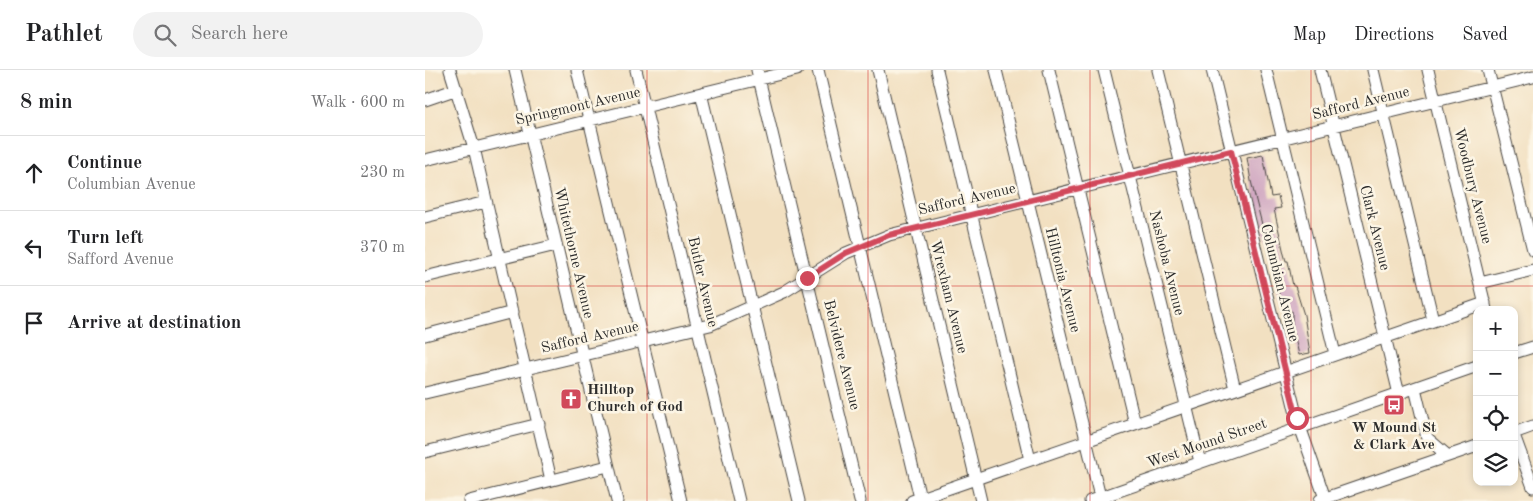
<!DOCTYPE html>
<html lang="en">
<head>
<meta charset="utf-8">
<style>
	:root { --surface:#fff; --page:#f2f2f2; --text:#202124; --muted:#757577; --line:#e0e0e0 }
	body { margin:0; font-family:"Old Standard TT",serif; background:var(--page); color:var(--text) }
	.controls { position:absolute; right:15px; bottom:15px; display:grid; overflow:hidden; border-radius:10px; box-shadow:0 2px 8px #0003 }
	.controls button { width:45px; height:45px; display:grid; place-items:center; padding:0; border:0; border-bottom:1px solid var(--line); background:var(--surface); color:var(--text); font:25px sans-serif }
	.stop { position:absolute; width:15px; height:15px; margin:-11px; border:4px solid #d1495b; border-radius:50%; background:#fff }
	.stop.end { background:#d1495b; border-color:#fff; box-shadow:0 1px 5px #0008 }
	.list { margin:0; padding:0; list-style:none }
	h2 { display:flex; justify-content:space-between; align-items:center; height:65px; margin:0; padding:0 20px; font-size:21px }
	h2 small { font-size:16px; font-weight:400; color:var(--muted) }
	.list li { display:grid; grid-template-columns:32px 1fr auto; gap:15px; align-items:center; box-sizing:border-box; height:75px; padding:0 20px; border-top:1px solid var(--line) }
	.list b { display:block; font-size:19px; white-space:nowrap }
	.list p { margin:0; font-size:16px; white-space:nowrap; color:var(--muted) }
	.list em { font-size:16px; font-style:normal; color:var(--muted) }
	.icon { flex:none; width:28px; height:28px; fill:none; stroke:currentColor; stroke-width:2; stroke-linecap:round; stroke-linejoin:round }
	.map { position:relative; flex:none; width:1108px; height:431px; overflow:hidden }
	header { display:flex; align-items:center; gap:30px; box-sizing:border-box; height:70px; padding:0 25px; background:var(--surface); border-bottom:1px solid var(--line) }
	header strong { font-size:24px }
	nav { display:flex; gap:28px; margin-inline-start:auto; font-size:18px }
	.search { width:350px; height:45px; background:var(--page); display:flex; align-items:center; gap:12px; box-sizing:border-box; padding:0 18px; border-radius:28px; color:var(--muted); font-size:19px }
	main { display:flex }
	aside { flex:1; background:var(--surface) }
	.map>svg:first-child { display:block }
	.building { fill:#cca0be }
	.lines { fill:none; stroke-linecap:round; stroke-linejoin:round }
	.minor-casing { stroke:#494642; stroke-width:13 }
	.minor { stroke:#fff; stroke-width:11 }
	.route { stroke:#d1495b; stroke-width:6 }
	.grid { fill:none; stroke:#d62828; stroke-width:1; stroke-opacity:0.55 }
	.labels { text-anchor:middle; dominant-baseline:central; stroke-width:5; stroke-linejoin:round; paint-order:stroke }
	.street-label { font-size:15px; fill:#2b2b2b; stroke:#fcf5e5 }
	.poi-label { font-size:15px; font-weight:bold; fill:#2b2b2b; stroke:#fcf5e5; text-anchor:start }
</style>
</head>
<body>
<header>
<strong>Pathlet</strong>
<div class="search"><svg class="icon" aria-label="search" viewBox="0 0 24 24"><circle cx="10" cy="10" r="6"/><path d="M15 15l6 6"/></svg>Search here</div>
<nav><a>Map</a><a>Directions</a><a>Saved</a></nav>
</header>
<main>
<aside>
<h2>8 min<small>Walk · 600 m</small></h2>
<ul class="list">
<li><svg class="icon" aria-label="ahead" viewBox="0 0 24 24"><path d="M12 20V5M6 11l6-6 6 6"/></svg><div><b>Continue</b><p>Columbian Avenue</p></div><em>230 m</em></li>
<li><svg class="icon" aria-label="left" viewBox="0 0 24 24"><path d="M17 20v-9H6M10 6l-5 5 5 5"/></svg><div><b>Turn left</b><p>Safford Avenue</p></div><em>370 m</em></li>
<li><svg class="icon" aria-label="arrive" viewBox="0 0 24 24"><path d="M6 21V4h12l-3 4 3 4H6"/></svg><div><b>Arrive at destination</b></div></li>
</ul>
</aside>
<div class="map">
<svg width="1108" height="431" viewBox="0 0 1108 431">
	<rect width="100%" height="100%" fill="#fcf5e5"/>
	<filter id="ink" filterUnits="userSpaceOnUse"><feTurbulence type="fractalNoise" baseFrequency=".02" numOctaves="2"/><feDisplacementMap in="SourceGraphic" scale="10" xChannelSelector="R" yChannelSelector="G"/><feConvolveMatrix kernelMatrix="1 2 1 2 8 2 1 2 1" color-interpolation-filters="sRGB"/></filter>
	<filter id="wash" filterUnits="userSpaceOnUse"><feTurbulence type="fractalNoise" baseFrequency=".0096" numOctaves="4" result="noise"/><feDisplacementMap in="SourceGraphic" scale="20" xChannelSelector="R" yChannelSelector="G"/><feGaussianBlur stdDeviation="1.12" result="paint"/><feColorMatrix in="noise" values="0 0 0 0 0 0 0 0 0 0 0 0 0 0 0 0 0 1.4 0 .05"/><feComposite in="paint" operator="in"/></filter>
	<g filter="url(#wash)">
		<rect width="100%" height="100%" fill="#f2e0c1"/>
		<g id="blocks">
			<path class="building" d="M838,85L846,127L853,126L856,138L849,139L859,184L861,191H863L868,216H870L879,245L885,283L874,285L867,255V241L862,242L859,229H855L853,219L856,218L851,197L848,198L826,111L822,88Z"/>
		</g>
	</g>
	<g filter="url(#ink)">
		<use href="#blocks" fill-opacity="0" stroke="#494642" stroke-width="1"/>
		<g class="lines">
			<g class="minor-casing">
				<path id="minor" d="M25,0L49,78L126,410
					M90,0L192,431
					M152,0L256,431
					M211,0L314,431
					M332,0L435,431
					M393,0L495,428
					M453,0L556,431
					M512,0L605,390
					M571,0L676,431
					M624,0L710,354
					M679,0L775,392
					M733,0L810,319
					M787,0L872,348L901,431
					M841,0L910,284
					M895,0L974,324
					M948,0L1008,250
					M1003,0L1061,239
					M1063,0L1108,180
					M276,23L374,431
					M0,30L32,19
					M0,90L372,0
					M0,147L61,132
					M0,207L131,175
					M1055,213L1108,200
					M0,265L88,242
					M1089,283L1108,277
					M990,318L1002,368L1023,386
					M0,323L285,255L359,222L421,183L464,165L1108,7
					M1089,363L1108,356
					M1089,365L1108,417
					M0,382L114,354
					M895,430L1052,376
					M44,431L183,396
					M487,431L1060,233
					M665,431L1052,296"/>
			</g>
			<use href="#minor" class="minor"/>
		</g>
	</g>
	<g class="lines" filter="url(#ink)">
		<path class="route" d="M382,208L421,183L464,165L806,81L872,348"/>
	</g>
	<path class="grid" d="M222,0V431M443,0V431M665,0V431M886,0V431M0,216H1108"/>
	<defs>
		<g id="church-square" transform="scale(1.125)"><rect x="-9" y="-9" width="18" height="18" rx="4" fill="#d1495b" stroke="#fcf5e5"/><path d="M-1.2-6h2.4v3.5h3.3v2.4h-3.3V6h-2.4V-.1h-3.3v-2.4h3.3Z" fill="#fff"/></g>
		<g id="bus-square" transform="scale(1.125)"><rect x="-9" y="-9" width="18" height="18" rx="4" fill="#d1495b" stroke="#fcf5e5"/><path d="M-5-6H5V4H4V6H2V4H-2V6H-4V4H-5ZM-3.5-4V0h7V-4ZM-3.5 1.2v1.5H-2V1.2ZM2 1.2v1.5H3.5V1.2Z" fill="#fff"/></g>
	</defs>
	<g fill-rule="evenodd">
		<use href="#church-square" x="146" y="329"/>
		<use href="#bus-square" x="969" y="335"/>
	</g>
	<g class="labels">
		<g class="street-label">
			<text transform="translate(936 34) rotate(-14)">Safford Avenue</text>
			<text transform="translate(153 37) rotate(-13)">Springmont Avenue</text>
			<text transform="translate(1047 116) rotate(76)">Woodbury Avenue</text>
			<text transform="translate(542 130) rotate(-13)">Safford Avenue</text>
			<text transform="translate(949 158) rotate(76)">Clark Avenue</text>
			<text transform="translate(148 183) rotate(77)">Whitethorne Avenue</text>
			<text transform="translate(741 193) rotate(76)">Nashoba Avenue</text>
			<text transform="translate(637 210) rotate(76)">Hilltonia Avenue</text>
			<text transform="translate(277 212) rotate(77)">Butler Avenue</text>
			<text transform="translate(854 213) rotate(76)">Columbian Avenue</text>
			<text transform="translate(523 227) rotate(76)">Wrexham Avenue</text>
			<text transform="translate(165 268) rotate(-13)">Safford Avenue</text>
			<text transform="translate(416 285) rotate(76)">Belvidere Avenue</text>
			<text transform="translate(782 374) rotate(-19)">West Mound Street</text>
		</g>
		<g class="poi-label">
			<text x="162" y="320">Hilltop<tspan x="162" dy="17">Church of God</tspan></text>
			<text x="969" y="358" text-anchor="middle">W Mound St<tspan x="969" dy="17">&amp; Clark Ave</tspan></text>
		</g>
	</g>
</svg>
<div class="controls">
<button>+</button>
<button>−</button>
<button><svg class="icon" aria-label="locate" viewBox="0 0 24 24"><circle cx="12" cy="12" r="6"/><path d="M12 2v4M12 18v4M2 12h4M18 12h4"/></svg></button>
<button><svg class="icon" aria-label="layers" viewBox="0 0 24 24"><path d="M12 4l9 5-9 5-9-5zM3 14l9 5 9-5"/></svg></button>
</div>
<div class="stop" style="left:872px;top:348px"></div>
<div class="stop end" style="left:382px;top:208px"></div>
</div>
</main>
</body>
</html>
